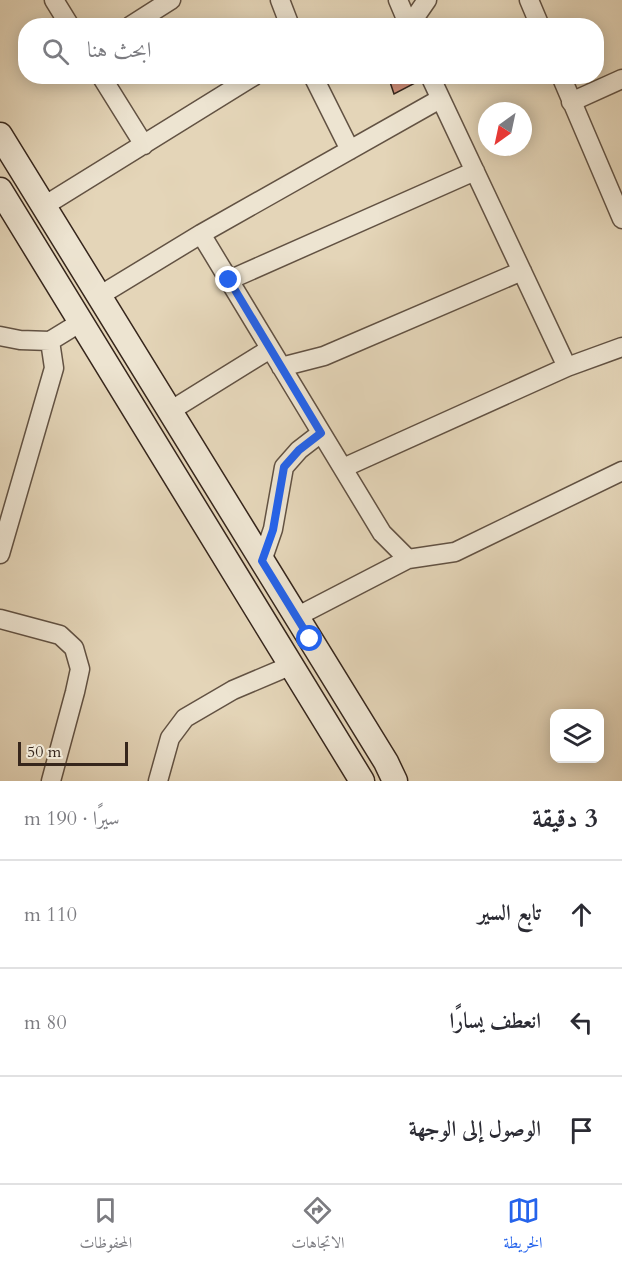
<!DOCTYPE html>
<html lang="ar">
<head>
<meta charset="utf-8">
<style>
	:root { --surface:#fff; --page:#f2f2f3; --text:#2b2b33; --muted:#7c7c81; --line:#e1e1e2; --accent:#2563eb }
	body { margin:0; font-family:Cardo,Amiri,serif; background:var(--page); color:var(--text); direction:rtl }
	.controls { position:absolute; right:18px; bottom:18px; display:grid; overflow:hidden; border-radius:12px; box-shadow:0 3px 15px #0003 }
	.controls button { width:54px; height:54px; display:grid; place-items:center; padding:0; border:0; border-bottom:2px solid var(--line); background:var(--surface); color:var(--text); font:30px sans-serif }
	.compass { position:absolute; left:478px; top:102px; width:54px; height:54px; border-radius:50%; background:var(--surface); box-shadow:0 3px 15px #0003; rotate:213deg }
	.scale { position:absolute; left:18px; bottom:15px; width:110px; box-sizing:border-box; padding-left:6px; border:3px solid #36261c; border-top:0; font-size:16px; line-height:21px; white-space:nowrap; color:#36261c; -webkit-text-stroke:4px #ede4d1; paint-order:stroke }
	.stop { position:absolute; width:18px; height:18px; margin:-14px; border:4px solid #2563eb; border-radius:50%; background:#fff }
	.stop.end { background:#2563eb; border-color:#fff; box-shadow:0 2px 6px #0008 }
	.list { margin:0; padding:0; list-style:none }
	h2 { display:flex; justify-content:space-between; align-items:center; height:78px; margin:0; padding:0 24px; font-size:26px }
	h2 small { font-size:20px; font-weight:400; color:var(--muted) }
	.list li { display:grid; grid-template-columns:39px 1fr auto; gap:18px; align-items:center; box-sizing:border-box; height:108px; padding:0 24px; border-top:2px solid var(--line) }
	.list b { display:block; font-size:22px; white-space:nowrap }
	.list em { font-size:20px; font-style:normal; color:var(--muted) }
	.icon { flex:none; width:33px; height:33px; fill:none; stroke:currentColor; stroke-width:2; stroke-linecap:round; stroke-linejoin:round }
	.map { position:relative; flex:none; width:622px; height:781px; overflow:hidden; direction:ltr }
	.search { position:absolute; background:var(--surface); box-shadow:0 3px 15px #0003; left:18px; right:18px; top:18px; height:66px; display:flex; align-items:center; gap:15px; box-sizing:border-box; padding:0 21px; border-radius:24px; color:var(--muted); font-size:22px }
	.sheet { height:402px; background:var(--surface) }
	nav { display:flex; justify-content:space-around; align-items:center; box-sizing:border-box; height:84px; border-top:2px solid var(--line); background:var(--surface); font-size:16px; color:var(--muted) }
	nav a { display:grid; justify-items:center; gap:3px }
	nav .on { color:var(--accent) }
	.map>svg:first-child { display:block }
	.building { fill:#d18f79; stroke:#36261c; stroke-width:1.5 }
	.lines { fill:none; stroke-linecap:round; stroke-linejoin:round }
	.street-casing { stroke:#625243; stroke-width:21 }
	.secondary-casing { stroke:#36261c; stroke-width:27 }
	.street { stroke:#ede4d1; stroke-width:18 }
	.secondary { stroke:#ede4d1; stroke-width:24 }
	.route { stroke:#2563eb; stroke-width:8 }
</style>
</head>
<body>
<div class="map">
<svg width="622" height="781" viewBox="0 0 622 781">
	<rect width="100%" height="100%" fill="#e4d5b8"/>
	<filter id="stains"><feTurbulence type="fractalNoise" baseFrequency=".00333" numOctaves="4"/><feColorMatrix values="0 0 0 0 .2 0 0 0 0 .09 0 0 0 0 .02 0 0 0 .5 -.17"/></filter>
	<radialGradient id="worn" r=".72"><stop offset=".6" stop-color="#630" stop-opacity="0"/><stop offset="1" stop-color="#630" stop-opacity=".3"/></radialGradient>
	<path class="building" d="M388,76H417L419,81L394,94Z"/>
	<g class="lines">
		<g class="street-casing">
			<path id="street" d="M54,0L70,26
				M280,0L290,26
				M398,0L409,26
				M529,0L540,26
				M130,26L171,0
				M409,26L427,0
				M101,76L144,145
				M313,76L350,150
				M430,76L567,367
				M561,76L622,219
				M571,102L622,79
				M44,206L254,76
				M201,234L382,533L408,559L455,552L622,471
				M229,280L475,171
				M99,296L201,234L440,99
				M0,336L20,340L50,341L81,322
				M281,367L324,356L522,271
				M170,411L270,349
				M343,468L567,367L622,347
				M0,554L54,368L50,341
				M262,561L273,529L284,467L299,450L321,433
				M296,617L408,559
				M0,619L60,635L74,648L80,669L75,692L51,781
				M158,781L170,738L185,718L233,690L292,665"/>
		</g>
		<g class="secondary-casing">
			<path id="secondary" d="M0,135L386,762L395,781
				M0,190L362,781"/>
		</g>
		<use href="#street" class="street"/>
		<use href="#secondary" class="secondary"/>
	</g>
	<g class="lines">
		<path class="route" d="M229,280L321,433L299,450L284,467L273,530L262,561L310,639"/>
	</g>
	<rect width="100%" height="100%" filter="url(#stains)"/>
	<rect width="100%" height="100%" fill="url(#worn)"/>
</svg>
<div class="controls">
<button><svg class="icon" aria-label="layers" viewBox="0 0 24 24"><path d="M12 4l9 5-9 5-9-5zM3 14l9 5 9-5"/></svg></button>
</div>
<svg class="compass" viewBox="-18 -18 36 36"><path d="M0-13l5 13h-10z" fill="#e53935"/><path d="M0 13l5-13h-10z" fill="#7c7c81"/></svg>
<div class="scale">50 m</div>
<div class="stop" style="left:310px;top:639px"></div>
<div class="stop end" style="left:229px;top:280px"></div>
<div class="search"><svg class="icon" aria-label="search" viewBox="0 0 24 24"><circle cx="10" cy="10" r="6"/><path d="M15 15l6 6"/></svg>ابحث هنا</div>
</div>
<section class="sheet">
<h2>3 دقيقة<small>سيرًا · 190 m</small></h2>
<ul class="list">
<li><svg class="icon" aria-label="ahead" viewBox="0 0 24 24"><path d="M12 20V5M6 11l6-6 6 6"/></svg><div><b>تابع السير</b></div><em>110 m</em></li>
<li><svg class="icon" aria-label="left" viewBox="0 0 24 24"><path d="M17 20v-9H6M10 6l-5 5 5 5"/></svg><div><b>انعطف يسارًا</b></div><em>80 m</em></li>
<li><svg class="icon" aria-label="arrive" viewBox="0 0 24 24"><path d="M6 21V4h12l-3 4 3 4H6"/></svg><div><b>الوصول إلى الوجهة</b></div></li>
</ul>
</section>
<nav>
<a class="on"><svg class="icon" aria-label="map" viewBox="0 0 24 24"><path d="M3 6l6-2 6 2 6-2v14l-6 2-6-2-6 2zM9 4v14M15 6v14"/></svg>الخريطة</a>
<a><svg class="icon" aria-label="directions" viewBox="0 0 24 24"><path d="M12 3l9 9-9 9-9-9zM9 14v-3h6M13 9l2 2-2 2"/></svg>الاتجاهات</a>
<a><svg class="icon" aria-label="saved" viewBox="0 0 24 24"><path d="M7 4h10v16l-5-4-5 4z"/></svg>المحفوظات</a>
</nav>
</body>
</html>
